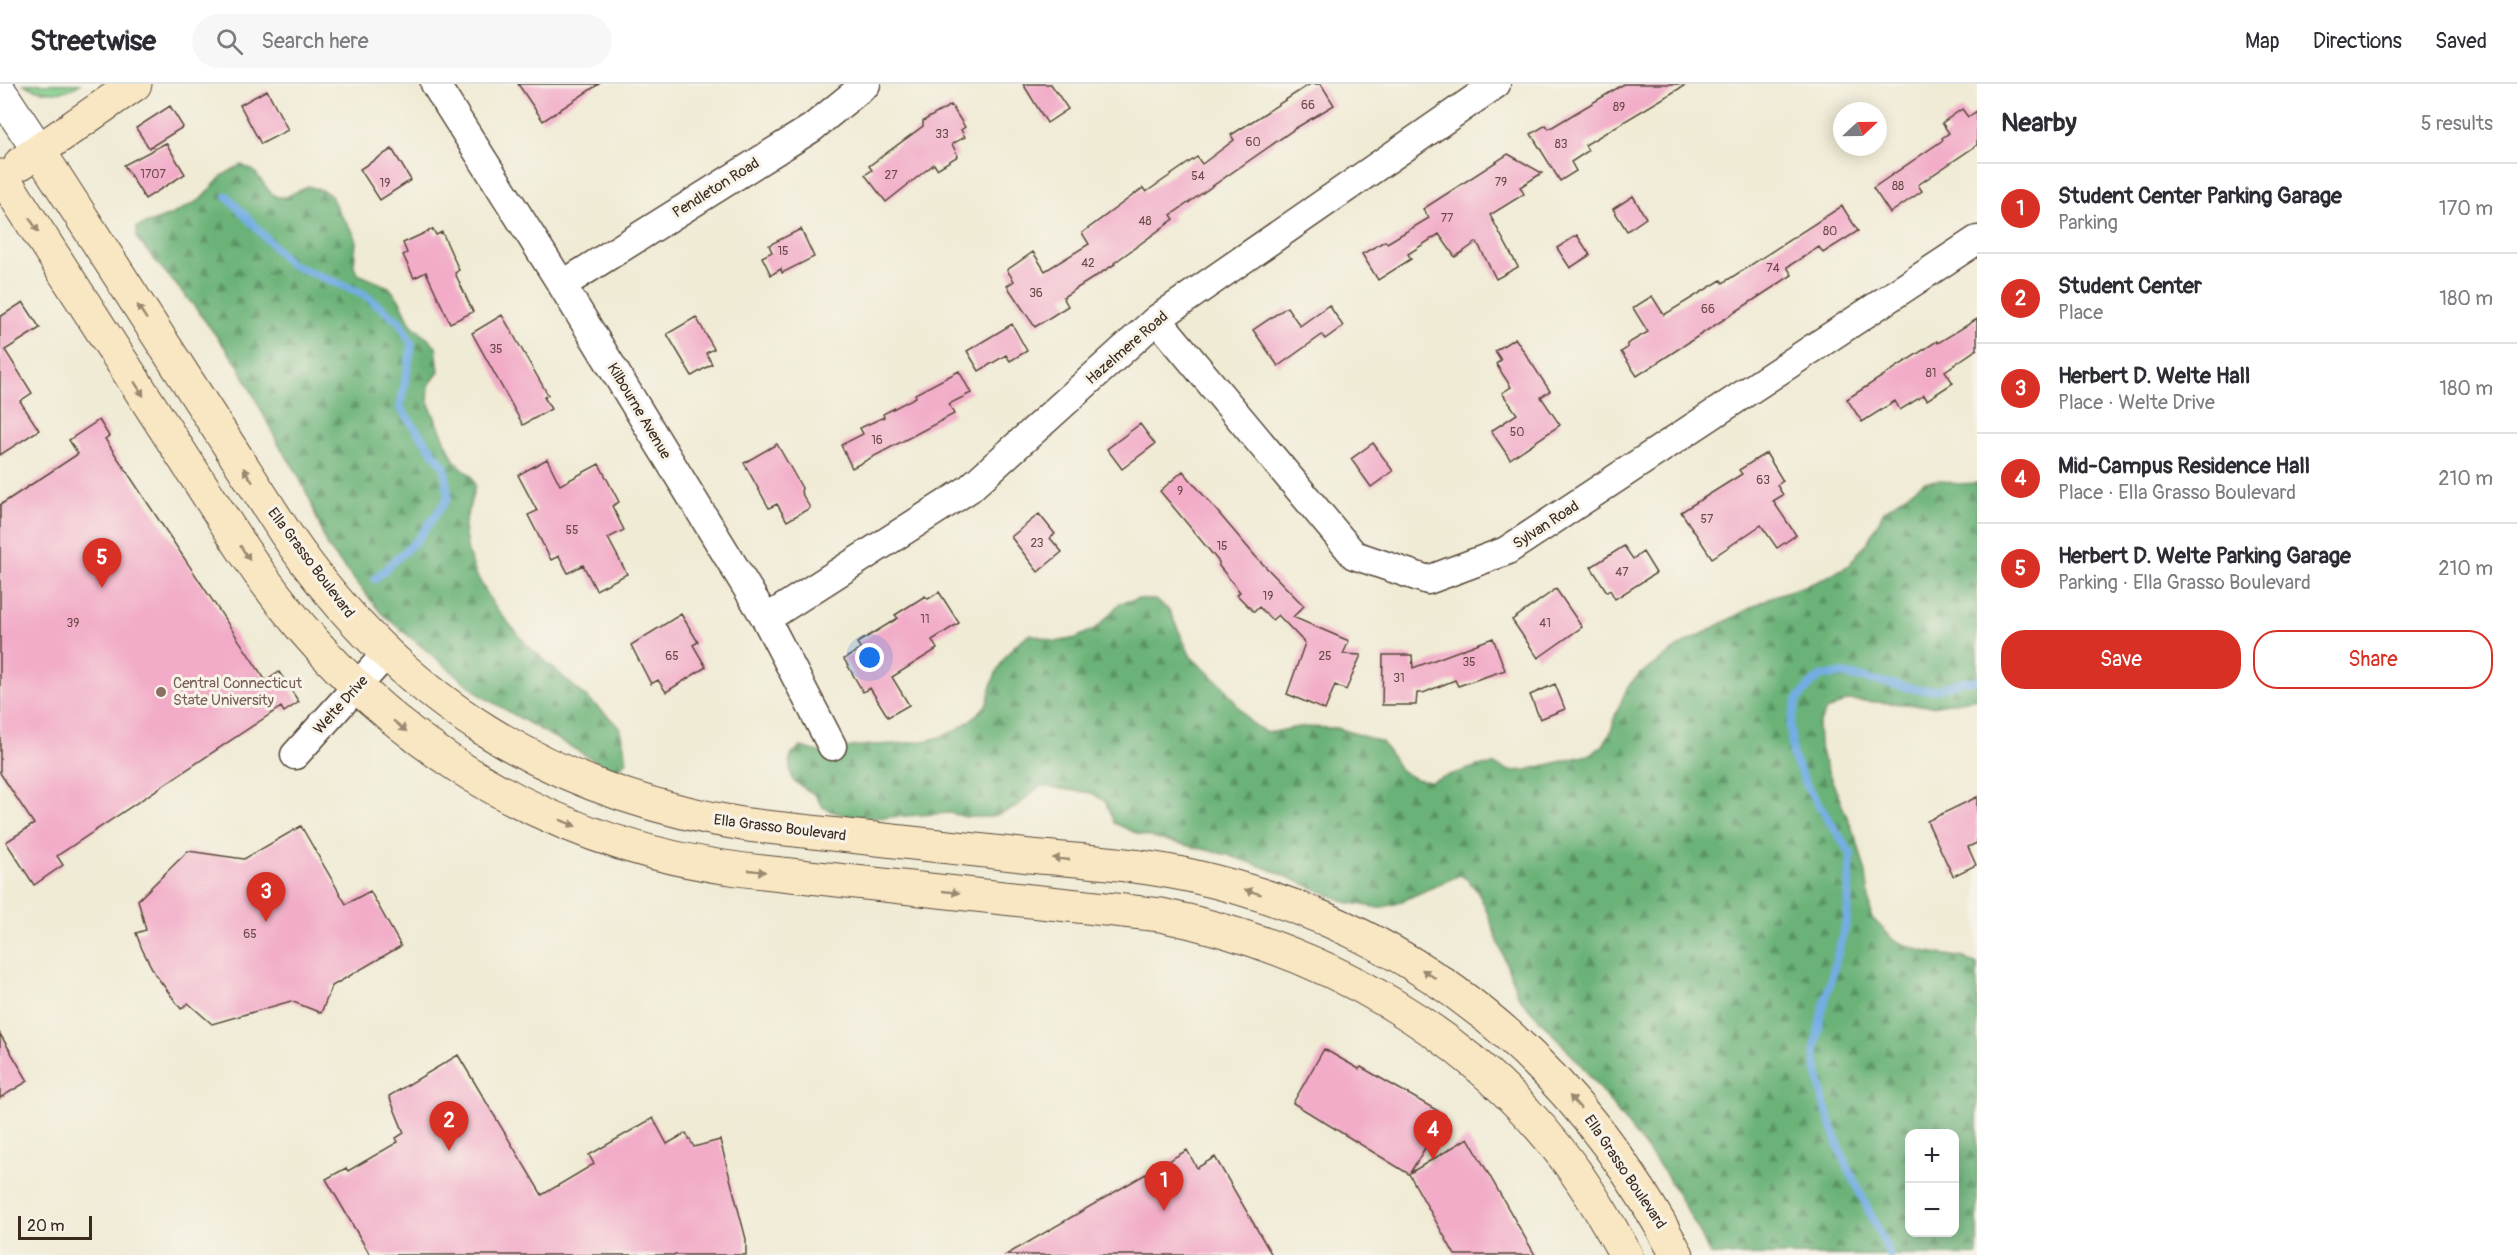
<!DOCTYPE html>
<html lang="en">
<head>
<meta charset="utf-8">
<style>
	:root { --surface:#fff; --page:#f7f7f7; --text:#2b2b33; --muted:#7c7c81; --line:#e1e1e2; --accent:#d93025 }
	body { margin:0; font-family:Pangolin,sans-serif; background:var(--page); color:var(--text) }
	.controls { position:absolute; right:18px; bottom:18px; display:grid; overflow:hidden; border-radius:12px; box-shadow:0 3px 15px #0003 }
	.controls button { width:54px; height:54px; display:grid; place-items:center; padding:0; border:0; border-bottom:2px solid var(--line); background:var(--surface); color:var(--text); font:30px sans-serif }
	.compass { position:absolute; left:1833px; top:18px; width:54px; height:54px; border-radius:50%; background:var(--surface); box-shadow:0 3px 15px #0003; rotate:68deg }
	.scale { position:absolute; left:18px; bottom:15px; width:74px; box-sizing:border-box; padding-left:6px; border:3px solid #3b2a1e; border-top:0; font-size:16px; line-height:21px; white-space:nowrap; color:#3b2a1e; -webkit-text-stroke:4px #f7f3e8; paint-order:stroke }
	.you { position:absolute; left:870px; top:574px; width:21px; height:21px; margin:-15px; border:4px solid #fff; border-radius:50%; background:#1a73e8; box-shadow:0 0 0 9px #1a73e833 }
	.badge { display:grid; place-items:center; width:39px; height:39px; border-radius:50%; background:var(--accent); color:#fff; font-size:20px; font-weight:700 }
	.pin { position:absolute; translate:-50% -50px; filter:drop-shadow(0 2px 3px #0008) }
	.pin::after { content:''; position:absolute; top:32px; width:21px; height:18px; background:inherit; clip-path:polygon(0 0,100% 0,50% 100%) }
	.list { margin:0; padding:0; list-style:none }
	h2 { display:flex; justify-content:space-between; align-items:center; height:78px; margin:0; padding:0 24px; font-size:26px }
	h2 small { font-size:20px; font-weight:400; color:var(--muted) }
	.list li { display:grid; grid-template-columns:39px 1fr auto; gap:18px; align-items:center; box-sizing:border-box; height:90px; padding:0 24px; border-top:2px solid var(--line) }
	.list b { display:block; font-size:22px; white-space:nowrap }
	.list p { margin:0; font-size:20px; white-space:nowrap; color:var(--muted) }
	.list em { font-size:20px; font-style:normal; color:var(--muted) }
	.actions { display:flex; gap:12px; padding:18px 24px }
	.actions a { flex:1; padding:14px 0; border:2px solid var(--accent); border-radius:24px; text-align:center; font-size:21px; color:var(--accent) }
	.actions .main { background:var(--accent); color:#fff }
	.icon { flex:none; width:33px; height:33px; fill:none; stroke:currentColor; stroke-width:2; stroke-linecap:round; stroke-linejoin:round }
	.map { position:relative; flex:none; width:1977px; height:1171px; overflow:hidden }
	header { display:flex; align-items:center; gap:36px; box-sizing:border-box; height:84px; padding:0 30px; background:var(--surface); border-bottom:2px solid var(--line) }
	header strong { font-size:28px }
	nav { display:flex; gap:33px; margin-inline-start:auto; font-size:21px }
	.search { width:420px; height:54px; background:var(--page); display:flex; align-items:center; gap:15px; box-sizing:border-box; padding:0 21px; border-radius:33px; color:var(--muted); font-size:22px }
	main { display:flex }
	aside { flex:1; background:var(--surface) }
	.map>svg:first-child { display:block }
	.grass { fill:url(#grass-tufts); stroke:#5f7c56; stroke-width:1.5 }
	.forest { fill:url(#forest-firs); stroke:#526e4b; stroke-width:1.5; fill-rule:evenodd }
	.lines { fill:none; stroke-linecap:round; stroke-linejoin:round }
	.stream { stroke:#73ade3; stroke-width:8 }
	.building { fill:#f2acc8 }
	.minor-casing { stroke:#564739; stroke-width:31 }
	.tertiary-casing { stroke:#564739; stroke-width:35 }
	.secondary-casing { stroke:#564739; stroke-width:35 }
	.minor { stroke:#fff; stroke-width:28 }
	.tertiary { stroke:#fff; stroke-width:33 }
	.secondary { stroke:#f9e7c3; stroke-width:33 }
	.oneway { fill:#9a8870 }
	.education-dot { fill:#8d6e63; stroke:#f7f3e8; stroke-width:2 }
	.labels { text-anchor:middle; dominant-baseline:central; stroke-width:6; stroke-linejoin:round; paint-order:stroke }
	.number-label { font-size:12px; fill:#694a48 }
	.street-label { font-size:15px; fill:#3b2a1e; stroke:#f7f3e8 }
	.education-label { font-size:15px; fill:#785e54; stroke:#f7f3e8; text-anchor:start }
</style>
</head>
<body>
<header>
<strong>Streetwise</strong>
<div class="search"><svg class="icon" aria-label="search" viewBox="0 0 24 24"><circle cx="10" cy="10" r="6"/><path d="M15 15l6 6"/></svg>Search here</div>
<nav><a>Map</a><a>Directions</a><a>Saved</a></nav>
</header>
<main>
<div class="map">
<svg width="1977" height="1171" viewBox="0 0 1977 1171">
	<defs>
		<pattern id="grass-tufts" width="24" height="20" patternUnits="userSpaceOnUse" patternTransform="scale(1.5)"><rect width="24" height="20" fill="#83cf8d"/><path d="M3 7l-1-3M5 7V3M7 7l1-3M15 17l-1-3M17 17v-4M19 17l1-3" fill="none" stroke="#6ca873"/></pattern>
		<pattern id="forest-firs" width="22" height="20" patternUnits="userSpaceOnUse" patternTransform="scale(1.5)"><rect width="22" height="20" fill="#6ab278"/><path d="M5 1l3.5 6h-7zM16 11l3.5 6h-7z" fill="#589162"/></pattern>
	</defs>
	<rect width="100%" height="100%" fill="#f7f3e8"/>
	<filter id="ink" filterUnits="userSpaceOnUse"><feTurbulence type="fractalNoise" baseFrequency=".0167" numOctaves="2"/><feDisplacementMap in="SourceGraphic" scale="12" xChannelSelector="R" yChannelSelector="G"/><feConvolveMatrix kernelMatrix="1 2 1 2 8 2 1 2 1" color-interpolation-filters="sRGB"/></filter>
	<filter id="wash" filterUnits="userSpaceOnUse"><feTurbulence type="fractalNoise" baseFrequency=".008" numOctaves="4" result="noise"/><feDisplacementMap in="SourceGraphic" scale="24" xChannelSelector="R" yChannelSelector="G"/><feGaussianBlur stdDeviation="1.35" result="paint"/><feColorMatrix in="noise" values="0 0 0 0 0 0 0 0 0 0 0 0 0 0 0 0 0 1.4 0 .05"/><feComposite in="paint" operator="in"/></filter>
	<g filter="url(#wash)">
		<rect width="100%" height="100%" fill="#f0ebd5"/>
		<path class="grass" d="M24,0H80C64,11 41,10 24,0Z"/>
		<path class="forest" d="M241,81L254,87L270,108L277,113H286L308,102L324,107L331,112L338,127L353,148L356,157L354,182L358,190L389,203L400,217L411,240L436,262L439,288L429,301L428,318L454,376L472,393L475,402L464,443L468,469L477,492L494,522L529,563L620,643L627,677L615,688L483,613L382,530L327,462L310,416L296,387L279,361L238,281L194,222L137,155V143L171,131L200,116L223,91Z
			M1940,396L1957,400L1977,399V614L1931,622L1848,616L1826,627L1818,642L1819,659L1823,675L1857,757L1866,789L1871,833L1895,857L1922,867L1964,874L1977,881V1171H1710L1698,1145L1665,1089L1581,981L1518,912L1488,830L1478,808L1467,795L1460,791L1395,820L1379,824L1346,818L1269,785L1228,771L1138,750L1114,739L1105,717L1091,709L1040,702L1015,724L991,733H966L950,729L873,734L847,732L831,727L823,723L814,710L793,697C789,682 785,672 801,663C811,666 822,670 833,668C842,667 850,662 859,662C899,659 937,663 969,637C975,632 982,627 986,621C990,614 989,606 992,599C1000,578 1011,560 1031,550L1056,558L1076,554L1098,543L1120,519L1137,515L1155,516L1169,526L1191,573L1223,602L1249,637L1265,648H1274L1298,643L1337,644L1382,658L1400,686L1415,695L1431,697L1478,682L1495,681L1510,687L1526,686L1588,671L1602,663L1611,648L1615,632L1628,602L1639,591L1680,562L1771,513L1819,497L1848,482L1868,457L1884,427L1924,398ZM1910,1050H1954V1148H1910Z"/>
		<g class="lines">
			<path class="stream" d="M227,112L290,180L362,209L399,237L412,261L400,324L445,384L448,414L418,455L375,495
				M1890,1171L1842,1071L1824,1020L1814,970L1821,932L1847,835L1851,770L1808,704L1793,673L1790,642L1797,616L1812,599L1822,592L1842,590L1921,606L1939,605L1962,597H1977"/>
		</g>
		<g id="blocks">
			<path class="building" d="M518,0H599L543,37Z
				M1023,0H1051L1068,25L1047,39Z
				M1310,0H1321L1334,21L1296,44L1171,131L1174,135L1114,179L1115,180L1063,213L1068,222L1035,243L1007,202L1014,197L1007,186L1033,168L1045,187L1089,160L1082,149L1143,104L1146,108L1197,73L1202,80L1234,56L1231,51Z
				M1624,0H1687L1585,61L1588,67L1571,78L1576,87L1560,97L1531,50L1546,41L1549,45Z
				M267,6L288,46L261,60L240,21Z
				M951,21L965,43L961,46L965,53L952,60L958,72L937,85L934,80L886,118L865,91L872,86L869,82L923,42V37Z
				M170,22L183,43L149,64L136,44Z
				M1962,25L1968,33L1977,27V61L1918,101L1922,107L1890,129L1873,104L1943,56L1942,54L1949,49L1942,39Z
				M166,59L185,90L145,115L124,81Z
				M392,65L411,96L380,116L360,85Z
				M1508,70L1542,89L1520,103L1524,110L1490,131L1518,183L1496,195L1477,158L1455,173L1439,150L1408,170L1411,175L1378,196L1362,170L1385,157L1387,159L1429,134L1423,125Z
				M1633,112L1646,134L1627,147L1613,125Z
				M1842,122L1858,147L1823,169L1819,163L1787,183L1792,191L1637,292L1621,268L1627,264V260L1648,248L1633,224L1652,212L1664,231L1721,196L1723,199Z
				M433,145L436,151L442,148L459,186L455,189L473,228L450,239L426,188L414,194L403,171L407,169L403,159Z
				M801,145L814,173L782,189L781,185L771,191L762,173L772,168L769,161Z
				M1577,151L1590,171L1570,184L1557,164Z
				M23,218L40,244L5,266L32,309L20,317L39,346L0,371V233Z
				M1329,221L1343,242L1325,255L1322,251L1278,282L1253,246L1287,223L1300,242Z
				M502,231L548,311L544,313L551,325L523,341L472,249Z
				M696,233L714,265L706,269L712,280L692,292L667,250Z
				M1977,235V265L1945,287L1953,299L1927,316L1924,311L1900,326L1895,317L1862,338L1847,315L1937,257L1938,259Z
				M1012,240L1027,267L1010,277L1006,271L979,287L967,267Z
				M1515,254L1550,307L1541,313L1560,341L1510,375L1491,347L1517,330L1502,309L1511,303L1496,280L1501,276L1495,267Z
				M959,287L971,309L949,320L954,330L852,384L841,361L863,350L860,344L884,333L883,330L916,313L915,310Z
				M99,336L109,352L105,355L266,597L279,588L299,618L284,628L281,623L57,772L63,781L34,801L6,758L34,740L0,689V421L78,370L69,356Z
				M1140,340L1155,360L1122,385L1107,365Z
				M1373,359L1393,387L1371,403L1351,375Z
				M777,360L802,404L801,408L810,424L787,437L777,420L769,424L744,379Z
				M1766,369L1783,397L1777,401L1783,411L1773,417L1796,451L1777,464L1761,441L1712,474L1681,428L1742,390L1739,386Z
				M547,375L560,401L599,380L619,418L612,422L624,446L608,454L627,490L596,506L583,481L568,489L559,472L551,476L528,431L537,427L518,391Z
				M1183,387L1256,473L1304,522L1293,533L1349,557L1343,570L1361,571L1346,606L1335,601L1325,626L1287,610L1305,559L1278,531L1272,536L1259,523L1254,528L1237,511L1240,508L1219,482V478L1160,407Z
				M1039,430L1055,450L1050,454L1062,468L1038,488L1011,453Z
				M1624,462L1633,475L1643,468L1656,489L1615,515L1610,506L1607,508L1591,483Z
				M1556,505L1582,543L1538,574L1512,536Z
				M939,508L959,539L932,556L937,565L892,593L909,621L888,633L870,604L863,608L844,575L861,565L857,559L898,534L895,531L925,512L928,515Z
				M681,530L698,558L693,561L706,583L666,608L658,596L651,600L631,561Z
				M1493,554L1505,586L1458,602L1455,596L1423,609H1417L1416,621H1382L1383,571H1412L1413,584Z
				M1555,600L1565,625L1540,635L1530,611Z
				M1977,713V759L1968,763L1976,781L1953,792L1927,737Z
				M301,742L346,820L370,807L401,862L332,902L321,929L291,917L212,940L188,919L181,925L155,890L142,865L136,849L146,846L138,816L188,767L244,775Z
				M0,950L28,997L0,1014Z
				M1324,965L1359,985L1361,983L1445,1031L1410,1089L1468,1054L1535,1171H1455L1409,1090L1293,1019Z
				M458,971L542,1111L594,1080L589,1071L653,1034L667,1060L686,1049L694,1063L720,1056L746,1155V1171H370L326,1095L346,1084L348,1087L398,1058L396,1054L404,1049L389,1012Z
				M1187,1066L1197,1084L1215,1073L1272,1171H1006Z"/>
		</g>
	</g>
	<g filter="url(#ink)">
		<use href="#blocks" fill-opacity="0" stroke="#564739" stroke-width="1.5"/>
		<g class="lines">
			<g class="minor-casing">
				<path id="minor" d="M435,0L562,201L766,535L832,662
					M562,201L812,44L866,0
					M1157,235L1354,471L1428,496L1506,467L1977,156
					M766,535L969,405L1157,235L1496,0
					M295,671L386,570"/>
			</g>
			<g class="tertiary-casing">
				<path id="tertiary" d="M0,8L39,67"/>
			</g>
			<g class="secondary-casing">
				<path id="secondary" d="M39,67L286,450C399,616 551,710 748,741C842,752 936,762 1030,772C1084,777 1139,780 1192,792C1413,842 1572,972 1677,1171
					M21,79L135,0
					M2,92L242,464C359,641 531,760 745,786L1161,831C1324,865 1475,949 1574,1086C1593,1113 1610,1142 1626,1171"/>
			</g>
			<use href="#minor" class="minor"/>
			<use href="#tertiary" class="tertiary"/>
			<use href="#secondary" class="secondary"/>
		</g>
		<defs><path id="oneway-solid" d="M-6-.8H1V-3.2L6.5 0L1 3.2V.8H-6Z" transform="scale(1.5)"/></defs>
		<g class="oneway">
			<use href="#oneway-solid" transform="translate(34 141) rotate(57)"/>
			<use href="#oneway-solid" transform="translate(142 228) rotate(-123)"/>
			<use href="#oneway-solid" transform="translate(139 305) rotate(57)"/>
			<use href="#oneway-solid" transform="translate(248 391) rotate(-123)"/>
			<use href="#oneway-solid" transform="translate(245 469) rotate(57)"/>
			<use href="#oneway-solid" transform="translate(400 642) rotate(39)"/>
			<use href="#oneway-solid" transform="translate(568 739) rotate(22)"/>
			<use href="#oneway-solid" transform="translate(1061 775) rotate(-174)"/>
			<use href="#oneway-solid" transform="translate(757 787) rotate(6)"/>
			<use href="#oneway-solid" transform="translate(951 808) rotate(6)"/>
			<use href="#oneway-solid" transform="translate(1253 808) rotate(-163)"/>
			<use href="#oneway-solid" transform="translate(1429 890) rotate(-147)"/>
			<use href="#oneway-solid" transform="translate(1575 1018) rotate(-131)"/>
		</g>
	</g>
	<circle class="education-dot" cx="161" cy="608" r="6"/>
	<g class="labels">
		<g class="number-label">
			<text x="1308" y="21">66</text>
			<text x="1619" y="23">89</text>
			<text x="942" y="50">33</text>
			<text x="1253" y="58">60</text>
			<text x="1561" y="60">83</text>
			<text x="153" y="90">1707</text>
			<text x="891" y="91">27</text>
			<text x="1198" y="92">54</text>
			<text x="1501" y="98">79</text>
			<text x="385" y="99">19</text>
			<text x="1898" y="102">88</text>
			<text x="1447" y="134">77</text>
			<text x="1145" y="137">48</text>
			<text x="1830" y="147">80</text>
			<text x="783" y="167">15</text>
			<text x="1088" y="179">42</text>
			<text x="1773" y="184">74</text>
			<text x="1036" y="209">36</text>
			<text x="1708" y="225">66</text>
			<text x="496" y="265">35</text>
			<text x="1931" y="289">81</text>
			<text x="1517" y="348">50</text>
			<text x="877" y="356">16</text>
			<text x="1763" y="396">63</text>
			<text x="1180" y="407">9</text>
			<text x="1707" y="435">57</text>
			<text x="572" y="446">55</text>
			<text x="1037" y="459">23</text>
			<text x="1222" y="462">15</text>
			<text x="1622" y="488">47</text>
			<text x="1268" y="512">19</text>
			<text x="925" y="535">11</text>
			<text x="73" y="539">39</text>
			<text x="1545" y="539">41</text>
			<text x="672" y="572">65</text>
			<text x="1325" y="572">25</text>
			<text x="1469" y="578">35</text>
			<text x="1399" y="594">31</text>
			<text x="250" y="850">65</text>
		</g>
		<g class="street-label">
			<text transform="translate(716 104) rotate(-32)">Pendleton Road</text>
			<text transform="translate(1127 264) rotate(-41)">Hazelmere Road</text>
			<text transform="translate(639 327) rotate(59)">Kilbourne Avenue</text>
			<text transform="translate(1546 441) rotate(-33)">Sylvan Road</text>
			<text transform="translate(311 479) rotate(53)">Ella Grasso Boulevard</text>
			<text transform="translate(341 621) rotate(-48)">Welte Drive</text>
			<text transform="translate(780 744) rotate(7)">Ella Grasso Boulevard</text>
			<text transform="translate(1625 1088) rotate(56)">Ella Grasso Boulevard</text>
		</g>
		<g class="education-label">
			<text x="173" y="599">Central Connecticut<tspan x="173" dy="17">State University</tspan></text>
		</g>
	</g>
</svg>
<div class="controls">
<button>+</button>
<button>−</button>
</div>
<svg class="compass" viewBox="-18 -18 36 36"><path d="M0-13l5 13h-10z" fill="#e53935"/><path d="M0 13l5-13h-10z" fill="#7c7c81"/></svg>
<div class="scale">20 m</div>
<div class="you"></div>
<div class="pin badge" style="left:1164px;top:1127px">1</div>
<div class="pin badge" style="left:449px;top:1067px">2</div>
<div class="pin badge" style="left:266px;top:838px">3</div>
<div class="pin badge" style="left:1433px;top:1076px">4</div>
<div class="pin badge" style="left:102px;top:504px">5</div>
</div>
<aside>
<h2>Nearby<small>5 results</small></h2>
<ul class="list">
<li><span class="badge">1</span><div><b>Student Center Parking Garage</b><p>Parking</p></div><em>170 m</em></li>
<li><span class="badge">2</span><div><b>Student Center</b><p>Place</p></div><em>180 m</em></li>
<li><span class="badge">3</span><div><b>Herbert D. Welte Hall</b><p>Place · Welte Drive</p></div><em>180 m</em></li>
<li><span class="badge">4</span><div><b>Mid-Campus Residence Hall</b><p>Place · Ella Grasso Boulevard</p></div><em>210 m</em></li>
<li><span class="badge">5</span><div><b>Herbert D. Welte Parking Garage</b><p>Parking · Ella Grasso Boulevard</p></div><em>210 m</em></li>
</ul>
<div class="actions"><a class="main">Save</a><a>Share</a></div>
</aside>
</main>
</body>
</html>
